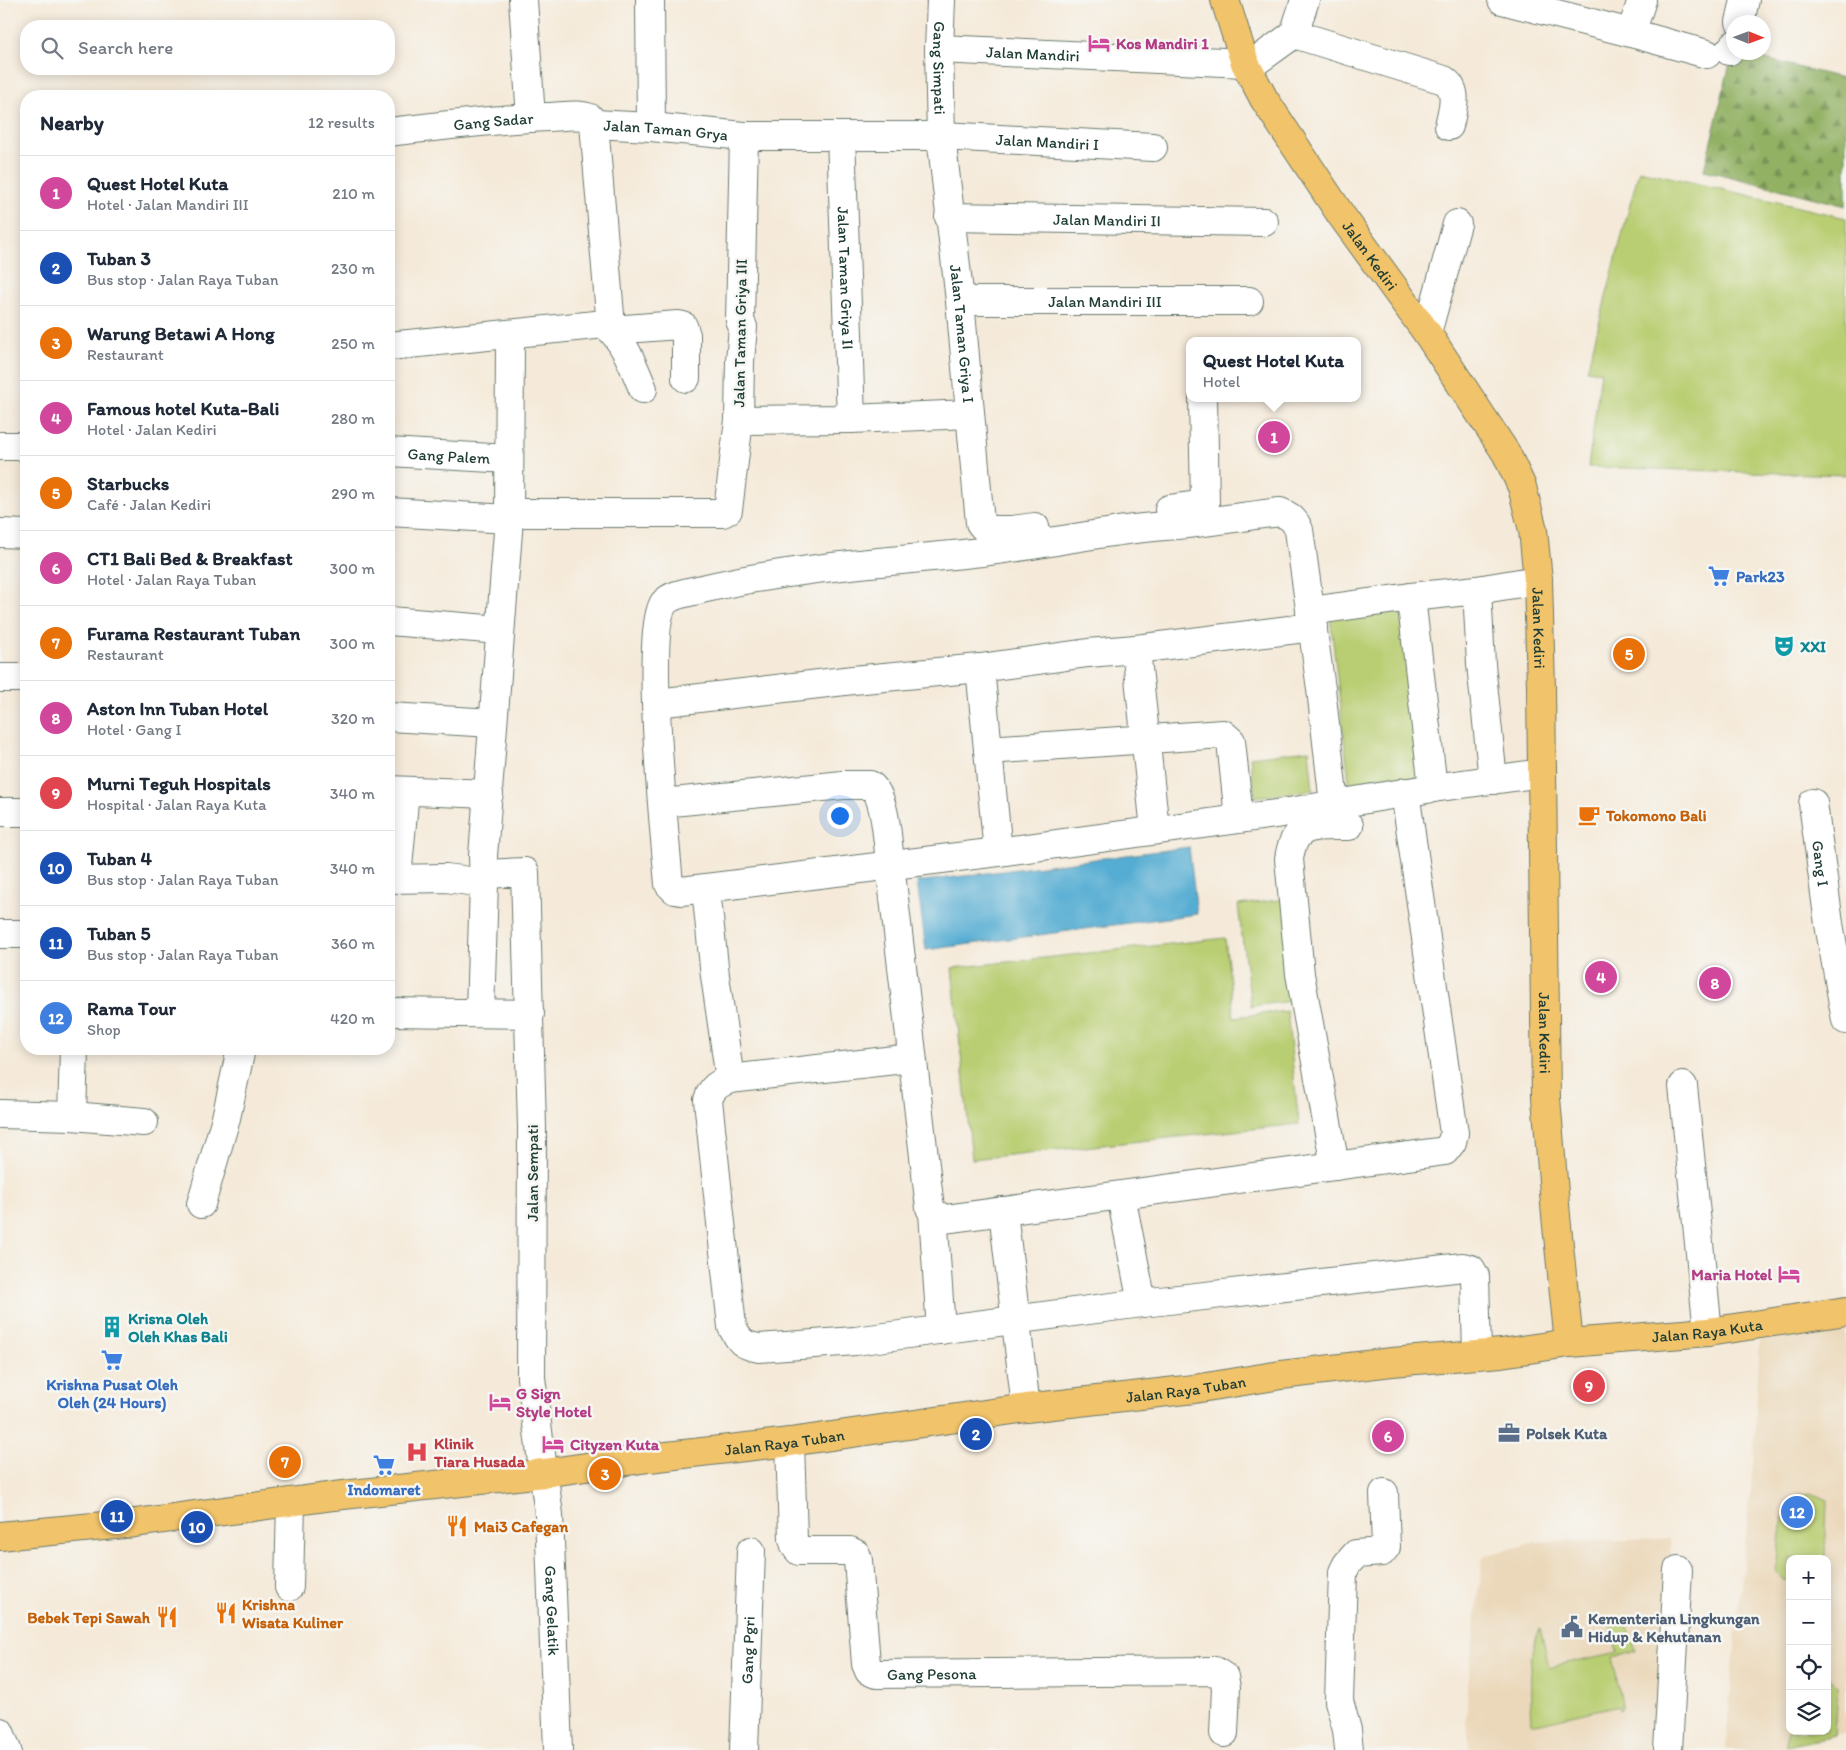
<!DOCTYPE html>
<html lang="en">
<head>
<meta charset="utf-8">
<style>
	:root { --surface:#fff; --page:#f6f6f7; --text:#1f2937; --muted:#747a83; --line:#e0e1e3; --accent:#7c3aed }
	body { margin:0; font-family:Itim,sans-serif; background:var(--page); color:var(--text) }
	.controls { position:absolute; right:15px; bottom:15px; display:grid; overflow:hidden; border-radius:10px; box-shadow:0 2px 12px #0003 }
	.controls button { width:45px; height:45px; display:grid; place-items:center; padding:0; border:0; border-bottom:1px solid var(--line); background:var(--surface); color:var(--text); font:25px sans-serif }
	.compass { position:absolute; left:1726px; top:15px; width:45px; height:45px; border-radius:50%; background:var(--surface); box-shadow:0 2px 12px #0003; rotate:91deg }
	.you { position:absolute; left:839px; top:815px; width:18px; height:18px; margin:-12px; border:4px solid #fff; border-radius:50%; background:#1a73e8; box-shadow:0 0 0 8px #1a73e833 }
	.badge { display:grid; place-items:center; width:32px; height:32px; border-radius:50%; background:var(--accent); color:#fff; font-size:16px; font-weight:700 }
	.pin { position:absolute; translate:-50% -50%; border:2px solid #fff; box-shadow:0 1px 5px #0006 }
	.popup { position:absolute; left:1186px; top:337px; width:175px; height:65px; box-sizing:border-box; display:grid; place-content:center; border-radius:10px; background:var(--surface); filter:drop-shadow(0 1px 4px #0005); font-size:16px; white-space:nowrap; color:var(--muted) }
	.popup b { font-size:19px; color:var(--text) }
	.popup::after { content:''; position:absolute; left:50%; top:100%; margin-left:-10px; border:10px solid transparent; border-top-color:var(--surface) }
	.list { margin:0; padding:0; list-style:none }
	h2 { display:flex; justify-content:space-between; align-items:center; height:65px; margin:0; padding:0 20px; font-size:21px }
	h2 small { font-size:16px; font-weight:400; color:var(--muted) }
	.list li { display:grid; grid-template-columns:32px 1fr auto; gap:15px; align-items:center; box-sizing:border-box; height:75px; padding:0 20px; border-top:1px solid var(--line) }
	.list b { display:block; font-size:19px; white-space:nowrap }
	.list p { margin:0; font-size:16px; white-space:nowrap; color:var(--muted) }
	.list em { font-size:16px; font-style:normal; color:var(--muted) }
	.icon { flex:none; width:28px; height:28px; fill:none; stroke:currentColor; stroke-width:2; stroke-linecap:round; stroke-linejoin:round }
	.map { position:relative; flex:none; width:1846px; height:1750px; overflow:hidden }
	.search { position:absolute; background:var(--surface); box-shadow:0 2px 12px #0003; left:20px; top:20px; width:375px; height:55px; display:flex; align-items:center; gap:12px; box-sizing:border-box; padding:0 18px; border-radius:20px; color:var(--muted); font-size:19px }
	.panel { position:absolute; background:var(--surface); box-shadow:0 2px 12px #0003; left:20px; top:90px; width:375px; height:965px; border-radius:20px }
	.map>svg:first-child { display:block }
	.built { fill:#ebd8ba; fill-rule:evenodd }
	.grass { fill:#b9ce72; stroke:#6c8653 }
	.forest { fill:url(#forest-firs); stroke:#58774c }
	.water { fill:#57add3; stroke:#3b7584 }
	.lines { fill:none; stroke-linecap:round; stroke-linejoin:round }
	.minor-casing { stroke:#6a7a6e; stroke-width:30 }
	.major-casing { stroke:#6a7a6e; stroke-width:30 }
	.minor { stroke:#fff; stroke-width:28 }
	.major { stroke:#f1c36a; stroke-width:28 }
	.labels { text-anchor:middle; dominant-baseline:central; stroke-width:5; stroke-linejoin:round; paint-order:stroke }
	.hotel-label { font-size:16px; font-weight:bold; fill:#b23c85; stroke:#f6f6f2; text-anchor:start }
	.street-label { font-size:16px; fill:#1f3d34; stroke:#f6f6f2 }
	.shop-label { font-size:16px; font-weight:bold; fill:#366cbe; stroke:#f6f6f2 }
	.culture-label { font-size:16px; font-weight:bold; fill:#0d838f; stroke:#f6f6f2; text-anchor:start }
	.food-label { font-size:16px; font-weight:bold; fill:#c56008; stroke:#f6f6f2; text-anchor:start }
	.service-label { font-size:16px; font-weight:bold; fill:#4e5e75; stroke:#f6f6f2; text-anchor:start }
	.health-label { font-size:16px; font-weight:bold; fill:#be3a42; stroke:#f6f6f2; text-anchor:start }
</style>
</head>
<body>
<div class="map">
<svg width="1846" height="1750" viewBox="0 0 1846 1750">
	<defs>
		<pattern id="forest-firs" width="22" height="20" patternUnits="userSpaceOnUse" patternTransform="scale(1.25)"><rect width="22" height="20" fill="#92b164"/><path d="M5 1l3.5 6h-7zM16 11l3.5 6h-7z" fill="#779153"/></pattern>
	</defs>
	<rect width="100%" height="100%" fill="#f6f6f2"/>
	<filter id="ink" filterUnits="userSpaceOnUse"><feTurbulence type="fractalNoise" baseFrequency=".02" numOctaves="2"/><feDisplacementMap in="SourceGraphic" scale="10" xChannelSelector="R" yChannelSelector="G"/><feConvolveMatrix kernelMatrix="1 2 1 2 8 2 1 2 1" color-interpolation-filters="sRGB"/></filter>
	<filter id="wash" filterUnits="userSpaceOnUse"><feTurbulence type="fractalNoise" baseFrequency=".0096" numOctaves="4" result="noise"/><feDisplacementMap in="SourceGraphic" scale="20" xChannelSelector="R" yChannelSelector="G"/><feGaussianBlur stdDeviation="1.12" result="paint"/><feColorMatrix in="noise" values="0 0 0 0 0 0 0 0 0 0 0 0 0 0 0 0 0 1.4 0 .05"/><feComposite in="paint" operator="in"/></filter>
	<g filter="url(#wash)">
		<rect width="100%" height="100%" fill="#f5ead9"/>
		<path class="built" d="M1846,1328V1734L1765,1750H1725L1753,1464L1760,1341ZM1790,1559H1827V1731H1790Z
			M1670,1539L1672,1580L1663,1750H1471L1466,1724L1468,1684L1483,1556L1536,1542Z"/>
		<path class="grass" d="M1639,170L1846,218V475L1588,467L1601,372L1587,370Z
			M1407,607L1427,781L1350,790L1330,616Z
			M1309,750L1313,790L1255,797L1250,757Z
			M1286,899L1299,1000L1251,1006L1238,905Z
			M1225,938L1234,1017L1287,1011L1299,1124L972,1159L952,968Z
			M1813,1494L1827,1500L1825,1559H1790V1581L1783,1580L1776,1571L1780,1534L1787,1506L1796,1496Z
			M1611,1622L1627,1626L1634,1639L1636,1652L1612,1657L1623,1708L1620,1709L1619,1705L1532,1725C1531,1694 1527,1657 1540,1628L1549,1667L1617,1652Z
			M1827,1675L1838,1687L1835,1736L1786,1746L1790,1697V1731H1827Z"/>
		<path class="forest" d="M1733,51L1846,79V206L1704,170Z"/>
		<path class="water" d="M1189,847L1197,914L926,950L917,882Z"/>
	</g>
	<g filter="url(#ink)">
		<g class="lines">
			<g class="minor-casing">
				<g id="minor">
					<path d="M523,0L531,118"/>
					<path d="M650,0L651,127"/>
					<path id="s1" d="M941,0L939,49L941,136L960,301L980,523L986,530H1012L1035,527"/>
					<path d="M1502,0L1631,33L1707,54"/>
					<path d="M1740,22L1745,0"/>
					<path d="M1631,33L1642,0"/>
					<path d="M1294,34L1444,80C1460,91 1452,110 1449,126"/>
					<path id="s2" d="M939,49L1245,63"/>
					<path d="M1729,51L1734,45"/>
					<path d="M1247,68L1294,34L1305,0"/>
					<path id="s3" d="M594,124L651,127L744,136H941L1153,147"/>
					<path id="s4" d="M389,132C442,126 495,119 548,117C561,117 578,113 590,118L594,124L610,315L605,324"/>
					<path id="s5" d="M841,136L851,419"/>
					<path id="s6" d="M949,217L1264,222"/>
					<path id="s7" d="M960,301H1249"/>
					<path d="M605,324C624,340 634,367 643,389"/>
					<path d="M612,330L678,325L683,326L686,335V378"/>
					<path d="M1427,333L1457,224"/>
					<path d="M389,346L605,324"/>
					<path d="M739,420L851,419L970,414"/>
					<path d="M0,446H26"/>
					<path id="s8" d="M389,452L509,459"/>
					<path d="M1169,509L1205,504L1203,398"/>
					<path d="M389,512L509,519"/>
					<path d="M509,513H723L728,510L739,420L740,361L743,327L740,321L744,136"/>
					<path d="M0,533L26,534"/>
					<path d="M1477,590L1481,664L1493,780"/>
					<path d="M1411,597L1433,788"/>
					<path d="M1310,611L1411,597L1477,590L1538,580"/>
					<path d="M389,621L500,630"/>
					<path d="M1136,649L1155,830"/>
					<path d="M980,668L998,852"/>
					<path d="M0,678H26"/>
					<path d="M657,703L853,680L980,668L1088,653L1136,649L1313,627"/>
					<path d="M389,717L493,723"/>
					<path d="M988,750L1223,734L1231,741L1239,818"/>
					<path d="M389,790L489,794"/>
					<path d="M663,803L843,785H870C886,795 888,846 890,864L930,1208L933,1213L941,1330"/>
					<path id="s9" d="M1813,803L1829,924L1846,1020"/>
					<path d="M1334,804L1321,689L1299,530C1295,520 1290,516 1280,512C1255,515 1229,519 1203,522C1173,526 1143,527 1113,532C1069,538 1026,547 982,552C888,562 794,567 702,589C691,592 671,594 664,603C644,631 665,839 669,884L675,890L681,891L998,852L1283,813L1433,788L1542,773"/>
					<path d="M0,812H26"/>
					<path id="s10" d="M484,874L525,872L532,1127L531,1378L549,1515L558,1750"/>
					<path d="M397,878L405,791"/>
					<path d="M389,879L446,878L484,883L483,856L509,519L510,344L509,335"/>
					<path d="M706,889L715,976L730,1079"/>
					<path d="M0,934H26"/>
					<path d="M389,1012L530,1014"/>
					<path d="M480,1013L484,883"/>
					<path d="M912,1058L730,1079C718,1084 712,1087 708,1100L732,1327C740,1342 742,1345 759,1348L855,1341L1142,1303L1463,1267L1471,1269L1475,1276L1477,1355"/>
					<path d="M1683,1086L1708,1332"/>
					<path d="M0,1114L72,1116L144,1122"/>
					<path d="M72,1116L74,1049"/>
					<path d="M1335,1166L1300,974L1289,859C1294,820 1317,827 1349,826"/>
					<path d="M1121,1196L1142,1303"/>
					<path d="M201,1204L226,1118L241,1049"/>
					<path d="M1003,1211L1026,1408"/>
					<path d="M933,1213L945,1219L1445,1151L1452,1142L1454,1133L1405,792"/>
					<path id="s11" d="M790,1442L793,1539L795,1546L799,1551H850L856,1554L858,1560L866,1664L869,1671L876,1674L1215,1671L1224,1677L1226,1688L1224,1733"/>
					<path d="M289,1587L291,1502"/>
					<path d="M0,1732L7,1750"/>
					<path id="s12" d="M744,1750L751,1551"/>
					<path d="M1349,1750L1347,1730L1339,1701L1343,1572L1347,1564L1356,1554L1382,1552L1386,1547L1384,1493"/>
					<path d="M1668,1750L1678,1570"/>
				</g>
			</g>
			<g class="major-casing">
				<g id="major">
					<path id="s13" d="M1225,0L1245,63L1264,99L1341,215L1427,333L1506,453L1522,487L1533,530L1538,580L1541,688L1546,1098L1556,1216L1569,1343"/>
					<path id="s14" d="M0,1536L135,1523L334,1496L544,1473L649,1458L790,1442L1026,1408L1194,1389L1281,1375L1392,1362L1501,1353L1569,1343L1708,1332L1846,1311"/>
				</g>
			</g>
			<use href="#minor" class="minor"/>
			<use href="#major" class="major"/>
		</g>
	</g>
	<defs>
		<g id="hotel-bare" transform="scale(1.725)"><path d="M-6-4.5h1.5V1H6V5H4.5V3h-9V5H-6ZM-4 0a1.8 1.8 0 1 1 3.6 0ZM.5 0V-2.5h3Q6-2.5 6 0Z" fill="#d1479c" stroke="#f6f6f2" stroke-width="2.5" paint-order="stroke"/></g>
		<g id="supermarket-bare" transform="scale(1.725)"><path d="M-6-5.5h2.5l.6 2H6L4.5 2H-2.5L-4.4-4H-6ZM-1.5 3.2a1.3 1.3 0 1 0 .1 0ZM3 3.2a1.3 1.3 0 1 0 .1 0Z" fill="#3f7fe0" stroke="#f6f6f2" stroke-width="2.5" paint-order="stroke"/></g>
		<g id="theatre-bare" transform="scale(1.725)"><path d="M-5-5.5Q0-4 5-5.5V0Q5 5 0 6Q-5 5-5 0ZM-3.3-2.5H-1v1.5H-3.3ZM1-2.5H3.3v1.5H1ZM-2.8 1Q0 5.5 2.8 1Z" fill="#0f9aa8" stroke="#f6f6f2" stroke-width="2.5" paint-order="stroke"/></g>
		<g id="cafe-bare" transform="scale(1.725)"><path d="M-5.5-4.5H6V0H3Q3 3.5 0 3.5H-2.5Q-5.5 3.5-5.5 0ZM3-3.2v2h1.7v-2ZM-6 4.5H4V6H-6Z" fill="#e8710a" stroke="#f6f6f2" stroke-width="2.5" paint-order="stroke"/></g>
		<g id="building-bare" transform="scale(1.725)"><path d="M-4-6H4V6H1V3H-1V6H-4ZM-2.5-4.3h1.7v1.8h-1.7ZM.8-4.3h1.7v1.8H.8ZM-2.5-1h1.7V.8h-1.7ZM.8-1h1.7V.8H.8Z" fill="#0f9aa8" stroke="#f6f6f2" stroke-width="2.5" paint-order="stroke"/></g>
		<g id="office-bare" transform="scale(1.725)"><path d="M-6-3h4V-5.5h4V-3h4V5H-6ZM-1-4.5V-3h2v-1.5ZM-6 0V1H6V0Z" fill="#5c6f8a" stroke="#f6f6f2" stroke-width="2.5" paint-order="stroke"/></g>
		<g id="hospital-bare" transform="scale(1.725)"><path d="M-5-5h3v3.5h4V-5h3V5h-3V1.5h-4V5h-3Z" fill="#e0444e" stroke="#f6f6f2" stroke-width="2.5" paint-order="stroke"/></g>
		<g id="restaurant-bare" transform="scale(1.725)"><path d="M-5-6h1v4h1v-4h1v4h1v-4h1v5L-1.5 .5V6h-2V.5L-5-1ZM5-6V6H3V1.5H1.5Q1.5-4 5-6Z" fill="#e8710a" stroke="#f6f6f2" stroke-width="2.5" paint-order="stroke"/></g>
		<g id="civic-bare" transform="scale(1.725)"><path d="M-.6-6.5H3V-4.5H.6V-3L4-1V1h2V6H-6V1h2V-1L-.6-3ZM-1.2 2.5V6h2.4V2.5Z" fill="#5c6f8a" stroke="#f6f6f2" stroke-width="2.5" paint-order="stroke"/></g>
	</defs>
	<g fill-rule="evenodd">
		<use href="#hotel-bare" x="1099" y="43"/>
		<use href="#supermarket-bare" x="1719" y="576"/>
		<use href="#theatre-bare" x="1784" y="646"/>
		<use href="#cafe-bare" x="1589" y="815"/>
		<use href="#hotel-bare" x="1789" y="1274"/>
		<use href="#building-bare" x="112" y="1327"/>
		<use href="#supermarket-bare" x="112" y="1360"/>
		<use href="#hotel-bare" x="500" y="1402"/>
		<use href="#office-bare" x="1509" y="1433"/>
		<use href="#hotel-bare" x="553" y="1444"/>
		<use href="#hospital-bare" x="417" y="1452"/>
		<use href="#supermarket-bare" x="384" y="1465"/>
		<use href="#restaurant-bare" x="457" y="1526"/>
		<use href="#restaurant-bare" x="226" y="1613"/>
		<use href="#restaurant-bare" x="167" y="1617"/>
		<use href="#civic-bare" x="1572" y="1627"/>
	</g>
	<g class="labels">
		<g class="hotel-label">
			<text x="1116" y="43">Kos Mandiri 1</text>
			<text x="1772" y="1274" text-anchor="end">Maria Hotel</text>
			<text x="516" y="1393">G Sign<tspan x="516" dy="18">Style Hotel</tspan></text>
			<text x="570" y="1444">Cityzen Kuta</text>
		</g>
		<g class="street-label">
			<text stroke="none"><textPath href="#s2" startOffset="94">Jalan Mandiri</textPath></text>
			<text stroke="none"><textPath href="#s1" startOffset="68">Gang Simpati</textPath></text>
			<text stroke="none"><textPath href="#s4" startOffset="105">Gang Sadar</textPath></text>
			<text stroke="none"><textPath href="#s3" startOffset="72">Jalan Taman Grya</textPath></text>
			<text stroke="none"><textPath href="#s3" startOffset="454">Jalan Mandiri I</textPath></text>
			<text stroke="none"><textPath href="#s6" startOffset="158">Jalan Mandiri II</textPath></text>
			<text stroke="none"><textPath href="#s13" startOffset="296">Jalan Kediri</textPath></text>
			<text stroke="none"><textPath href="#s5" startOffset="142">Jalan Taman Griya II</textPath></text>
			<text stroke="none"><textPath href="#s7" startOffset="145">Jalan Mandiri III</textPath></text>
			<text transform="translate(740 333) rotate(-89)">Jalan Taman Griya III</text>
			<text stroke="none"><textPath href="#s1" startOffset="335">Jalan Taman Griya I</textPath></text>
			<text stroke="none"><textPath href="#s8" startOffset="60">Gang Palem</textPath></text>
			<text stroke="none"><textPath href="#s13" startOffset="716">Jalan Kediri</textPath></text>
			<text stroke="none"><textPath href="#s9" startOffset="61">Gang I</textPath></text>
			<text stroke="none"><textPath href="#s13" startOffset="1121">Jalan Kediri</textPath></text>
			<text transform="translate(532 1173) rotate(-90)">Jalan Sempati</text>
			<text stroke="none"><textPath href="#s14" startOffset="1720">Jalan Raya Kuta</textPath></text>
			<text stroke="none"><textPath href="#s14" startOffset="1195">Jalan Raya Tuban</textPath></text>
			<text stroke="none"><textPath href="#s14" startOffset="790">Jalan Raya Tuban</textPath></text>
			<text stroke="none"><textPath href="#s10" startOffset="781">Gang Gelatik</textPath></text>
			<text stroke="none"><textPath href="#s12" startOffset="100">Gang Pgri</textPath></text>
			<text stroke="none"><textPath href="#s11" startOffset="350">Gang Pesona</textPath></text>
		</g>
		<g class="shop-label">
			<text x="1736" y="576" text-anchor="start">Park23</text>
			<text x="112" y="1384">Krishna Pusat Oleh<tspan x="112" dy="18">Oleh (24 Hours)</tspan></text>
			<text x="384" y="1489">Indomaret</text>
		</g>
		<g class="culture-label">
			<text x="1800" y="646">XXI</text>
			<text x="128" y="1318">Krisna Oleh<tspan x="128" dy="18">Oleh Khas Bali</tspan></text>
		</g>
		<g class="food-label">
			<text x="1606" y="815">Tokomono Bali</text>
			<text x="474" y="1526">Mai3 Cafegan</text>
			<text x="242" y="1604">Krishna<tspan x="242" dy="18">Wisata Kuliner</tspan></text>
			<text x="150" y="1617" text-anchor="end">Bebek Tepi Sawah</text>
		</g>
		<g class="service-label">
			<text x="1526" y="1433">Polsek Kuta</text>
			<text x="1588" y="1618">Kementerian Lingkungan<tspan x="1588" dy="18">Hidup &amp; Kehutanan</tspan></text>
		</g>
		<g class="health-label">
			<text x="434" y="1443">Klinik<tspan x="434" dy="18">Tiara Husada</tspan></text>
		</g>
	</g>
</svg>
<div class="controls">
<button>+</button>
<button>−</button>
<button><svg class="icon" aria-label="locate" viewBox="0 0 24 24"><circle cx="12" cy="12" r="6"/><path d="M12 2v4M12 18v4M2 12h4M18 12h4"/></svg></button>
<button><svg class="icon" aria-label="layers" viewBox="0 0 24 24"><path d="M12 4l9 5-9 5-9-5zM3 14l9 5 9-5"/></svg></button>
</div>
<svg class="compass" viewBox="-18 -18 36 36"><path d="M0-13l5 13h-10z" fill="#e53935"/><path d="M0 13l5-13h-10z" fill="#747a83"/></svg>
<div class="you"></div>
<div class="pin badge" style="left:1274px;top:437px;background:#d1479c">1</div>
<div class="popup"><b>Quest Hotel Kuta</b>Hotel</div>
<div class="pin badge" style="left:976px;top:1434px;background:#1a4fb4">2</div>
<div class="pin badge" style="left:605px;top:1474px;background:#e8710a">3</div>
<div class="pin badge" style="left:1601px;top:977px;background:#d1479c">4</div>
<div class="pin badge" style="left:1629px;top:654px;background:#e8710a">5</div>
<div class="pin badge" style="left:1388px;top:1436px;background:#d1479c">6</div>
<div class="pin badge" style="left:285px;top:1462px;background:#e8710a">7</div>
<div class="pin badge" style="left:1715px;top:983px;background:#d1479c">8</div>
<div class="pin badge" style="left:1589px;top:1386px;background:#e0444e">9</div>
<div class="pin badge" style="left:197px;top:1527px;background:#1a4fb4">10</div>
<div class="pin badge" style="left:117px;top:1516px;background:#1a4fb4">11</div>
<div class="pin badge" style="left:1797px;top:1512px;background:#3f7fe0">12</div>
<div class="search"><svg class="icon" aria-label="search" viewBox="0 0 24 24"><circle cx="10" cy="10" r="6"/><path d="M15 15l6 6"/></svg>Search here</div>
<section class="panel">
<h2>Nearby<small>12 results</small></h2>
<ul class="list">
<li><span class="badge" style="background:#d1479c">1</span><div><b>Quest Hotel Kuta</b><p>Hotel · Jalan Mandiri III</p></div><em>210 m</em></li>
<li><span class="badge" style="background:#1a4fb4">2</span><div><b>Tuban 3</b><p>Bus stop · Jalan Raya Tuban</p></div><em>230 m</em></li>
<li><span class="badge" style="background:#e8710a">3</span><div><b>Warung Betawi A Hong</b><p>Restaurant</p></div><em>250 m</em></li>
<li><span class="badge" style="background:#d1479c">4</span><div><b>Famous hotel Kuta-Bali</b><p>Hotel · Jalan Kediri</p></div><em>280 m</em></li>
<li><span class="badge" style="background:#e8710a">5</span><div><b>Starbucks</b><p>Café · Jalan Kediri</p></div><em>290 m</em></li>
<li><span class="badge" style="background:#d1479c">6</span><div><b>CT1 Bali Bed &amp; Breakfast</b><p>Hotel · Jalan Raya Tuban</p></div><em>300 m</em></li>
<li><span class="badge" style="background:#e8710a">7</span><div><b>Furama Restaurant Tuban</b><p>Restaurant</p></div><em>300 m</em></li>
<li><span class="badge" style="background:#d1479c">8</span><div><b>Aston Inn Tuban Hotel</b><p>Hotel · Gang I</p></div><em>320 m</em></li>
<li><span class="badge" style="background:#e0444e">9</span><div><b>Murni Teguh Hospitals</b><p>Hospital · Jalan Raya Kuta</p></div><em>340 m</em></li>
<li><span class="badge" style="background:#1a4fb4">10</span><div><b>Tuban 4</b><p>Bus stop · Jalan Raya Tuban</p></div><em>340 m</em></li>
<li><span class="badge" style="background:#1a4fb4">11</span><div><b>Tuban 5</b><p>Bus stop · Jalan Raya Tuban</p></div><em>360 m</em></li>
<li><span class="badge" style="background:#3f7fe0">12</span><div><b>Rama Tour</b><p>Shop</p></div><em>420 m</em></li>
</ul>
</section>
</div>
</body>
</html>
